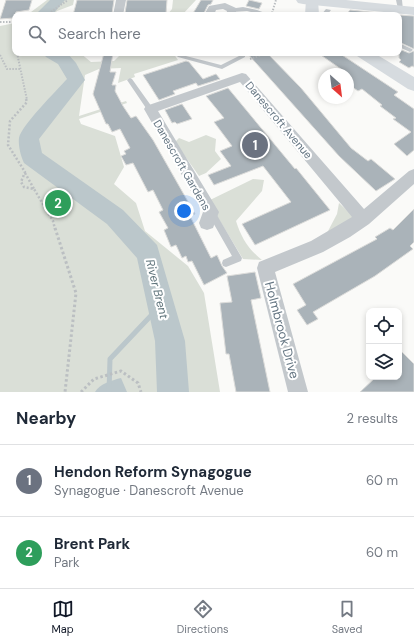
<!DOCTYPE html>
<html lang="en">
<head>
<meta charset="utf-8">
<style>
	:root { --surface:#fff; --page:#f6f6f7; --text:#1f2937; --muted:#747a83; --line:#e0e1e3; --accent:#111827 }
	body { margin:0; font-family:"DM Sans",sans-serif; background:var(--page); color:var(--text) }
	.controls { position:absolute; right:12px; bottom:12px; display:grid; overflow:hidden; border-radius:8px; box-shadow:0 2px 6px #0003 }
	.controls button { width:36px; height:36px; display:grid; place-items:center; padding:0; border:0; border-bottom:1px solid var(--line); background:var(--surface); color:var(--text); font:20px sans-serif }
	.compass { position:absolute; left:318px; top:68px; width:36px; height:36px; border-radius:50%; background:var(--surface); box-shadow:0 2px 6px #0003; rotate:152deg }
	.you { position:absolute; left:184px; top:211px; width:14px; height:14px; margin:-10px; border:3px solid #fff; border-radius:50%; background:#1a73e8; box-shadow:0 0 0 6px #1a73e833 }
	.badge { display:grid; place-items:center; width:26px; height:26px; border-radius:50%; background:var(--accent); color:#fff; font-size:13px; font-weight:700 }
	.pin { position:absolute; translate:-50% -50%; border:2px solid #fff; box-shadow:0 1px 4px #0006 }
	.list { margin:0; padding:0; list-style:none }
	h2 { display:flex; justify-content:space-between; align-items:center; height:52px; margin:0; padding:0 16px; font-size:17px }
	h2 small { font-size:13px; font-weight:400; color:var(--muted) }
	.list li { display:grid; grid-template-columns:26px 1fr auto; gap:12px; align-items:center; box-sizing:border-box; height:72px; padding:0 16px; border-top:1px solid var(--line) }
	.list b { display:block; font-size:15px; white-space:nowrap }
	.list p { margin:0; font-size:13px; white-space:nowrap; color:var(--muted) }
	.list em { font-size:13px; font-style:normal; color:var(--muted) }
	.icon { flex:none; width:22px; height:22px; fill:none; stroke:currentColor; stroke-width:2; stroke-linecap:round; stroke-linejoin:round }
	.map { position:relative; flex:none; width:414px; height:392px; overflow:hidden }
	.search { position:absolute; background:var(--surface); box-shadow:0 2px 6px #0003; left:12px; right:12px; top:12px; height:44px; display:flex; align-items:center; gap:10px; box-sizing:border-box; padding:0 14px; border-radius:8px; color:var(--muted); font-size:15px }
	.sheet { height:196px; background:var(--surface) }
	nav { display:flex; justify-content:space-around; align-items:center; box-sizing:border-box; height:56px; border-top:1px solid var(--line); background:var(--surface); font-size:11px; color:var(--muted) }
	nav a { display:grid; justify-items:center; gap:2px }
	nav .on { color:var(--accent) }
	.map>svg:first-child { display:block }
	.green { fill:#dadfd7 }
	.water { fill:#bbc7cb }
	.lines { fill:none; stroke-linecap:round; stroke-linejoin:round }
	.stream { stroke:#bbc7cb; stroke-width:5 }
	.river { fill:#bbc7cb; fill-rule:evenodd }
	.building { fill:#aab3b9; stroke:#dcdcda }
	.path-far2 { stroke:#bbbfc2; stroke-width:2; stroke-dasharray:1.5 1.5; stroke-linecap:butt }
	.path-far1 { stroke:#bbbfc2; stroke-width:2.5; stroke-dasharray:2 2; stroke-linecap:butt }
	.path { stroke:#bbbfc2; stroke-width:3; stroke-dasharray:2.5 2.5; stroke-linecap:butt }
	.lane { fill:#c3c8cc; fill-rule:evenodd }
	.street { fill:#c3c8cc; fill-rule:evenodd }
	.secondary { fill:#d6dbdf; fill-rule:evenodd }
	.primary { fill:#d6dbdf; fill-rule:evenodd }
	.labels { text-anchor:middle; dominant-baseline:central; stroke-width:4; stroke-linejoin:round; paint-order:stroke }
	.street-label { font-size:11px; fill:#657683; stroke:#fff }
	.water-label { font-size:12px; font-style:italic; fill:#60757c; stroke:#fff }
	.near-street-label { font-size:13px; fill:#657683; stroke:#fff }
</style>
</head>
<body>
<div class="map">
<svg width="414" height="392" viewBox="0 0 414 392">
	<rect width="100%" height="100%" fill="#fafaf8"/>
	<path class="green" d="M47,0H74L73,5L57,11L53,15H27Z
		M173,0H196L182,15H167L172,9Z
		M15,23V53H80L91,62L114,61L122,53H173L178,60L134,74L135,77L118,83L121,68L99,69L85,75L79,116L126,101L127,103L79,119L81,124L115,136L124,167L114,184L136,203L145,231L188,266L204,293L220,392H0V26Z
		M206,135L216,139L215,151L221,159L206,173L199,176L175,142L179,138L189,142Z
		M253,179L264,180L262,191L236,221C241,237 248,249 262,260L243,259L214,211L210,200Z
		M339,203L354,217L327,233L337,214Z"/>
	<path class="water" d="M121,378L127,392H95C99,384 113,380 121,378Z"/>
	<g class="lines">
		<path class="stream" d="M109,392L110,359L161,305"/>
		<path class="river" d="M50,0H65L52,15H35Z
			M43,53H67L76,63L85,80L39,139L42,153L123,210L157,245L185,341L189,392H157L155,341L137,258L107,224L24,163C21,157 18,146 19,138C21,126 57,90 67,79L58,64L46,57Z"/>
	</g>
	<path class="building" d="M6,0H32L29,10L16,12L14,18L0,19Z
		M77,0H114L112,14L73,15Z
		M127,0H167L166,14L128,15L129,13H125Z
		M201,0H213L211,4L208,5L203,15H192Z
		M249,0L262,3L259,9L246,6Z
		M350,10L399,15H346Z
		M399,15L414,16V49L399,42Z
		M399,49L409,53L414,51V67L412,66L409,68L399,62L401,60L399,58Z
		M104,53H113L110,72H116L112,85H116L115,91L123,106L131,118L136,116L153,140L195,214L190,216L211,258L217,255L222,266L227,273L204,285L192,261L188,262L186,256L182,258L176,245L171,247L164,230L168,228L159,212L163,210L153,190L148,192L133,163L126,165L121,156L126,154L124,151L130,148L120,129L112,132L108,124H106L93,94Z
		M247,53H267L301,88L351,148L368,161L371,159L395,179L376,191L339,156Z
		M318,53H339L398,92L394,95L414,109V150L407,156L394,144L411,132L393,119L396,118L380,106L382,105L362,89L358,91L348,84V74Z
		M186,61L189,62L203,79L216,74L220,79L198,86L196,83L173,91L175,94L159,100L143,75Z
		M228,88L295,169L296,168L330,210L255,245L242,224L291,202L263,166L214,185L208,175L231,166L220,151L232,146L214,122L224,118L206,96Z
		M182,104L192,119L177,124L175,122L172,123L165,110Z
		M414,209V242L410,246L413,249L375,276L313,312L318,319L307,325L297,310L306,305L293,284L377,239L375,237L390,228L393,230Z
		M255,272L261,298L251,300L270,392H236L229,354H226L220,303L232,302L227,276Z
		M399,349L414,364V392H360L376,377H399Z"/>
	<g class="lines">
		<path class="path-far2" d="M272,13L276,0
			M50,15L52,11L68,0
			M0,22H15
			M17,53L27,100
			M0,55L7,69H20
			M250,59L267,53"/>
		<path class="path-far1" d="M26,99L27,102L10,121L8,145L25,172L21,182L24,187L34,189L53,221L55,229
			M25,173L34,189"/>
		<path class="path" d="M55,228L76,293L65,392
			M81,392L94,379L121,371L138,383L141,392"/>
		<path class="lane" d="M396,0H402L403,10L398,9Z
			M243,7L257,10L265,13L264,15H258L259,14L247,11L232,12L229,10L236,8Z
			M326,9L331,10L327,15H321Z
			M399,43L412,49L413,50L410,52L399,47Z
			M174,53H180L182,55L221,65L239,56V53H245V57L222,69L178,57Z
			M130,78L132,79L152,107V111H148L127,80Z
			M211,208L214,210L242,258L241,261L226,267L223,266L222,263L223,260L232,256L207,212L208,210Z"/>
		<path class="street" d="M116,0H126L123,15H113Z
			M225,3L236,8V15H226L227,11L223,9L216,10L214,15H204L209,6Z
			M242,73L246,74L364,209L409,171L414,169V184L369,224L350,237L323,252L275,272L308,392H288L257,268L259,262L311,241L352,217L240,82L158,111L219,212L213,228L207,230L201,228L199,223L203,212L144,109L146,106Z"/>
		<path class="secondary" d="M306,0H318L319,15H305Z
			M355,53H374L414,77V91L408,89L357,56Z"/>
		<path class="primary" d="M296,0H346L414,7V15L303,4L298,3Z"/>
	</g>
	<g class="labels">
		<g class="street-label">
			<text transform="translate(279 120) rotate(50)">Danescroft Avenue</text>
			<text transform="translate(182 165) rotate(60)">Danescroft Gardens</text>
		</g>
		<g class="water-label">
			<text transform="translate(157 289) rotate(76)">River Brent</text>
		</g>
		<g class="near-street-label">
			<text transform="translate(282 330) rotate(75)">Holmbrook Drive</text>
		</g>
	</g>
</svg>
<div class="controls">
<button><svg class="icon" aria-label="locate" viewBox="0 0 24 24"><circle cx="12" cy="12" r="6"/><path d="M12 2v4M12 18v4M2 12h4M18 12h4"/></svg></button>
<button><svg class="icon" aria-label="layers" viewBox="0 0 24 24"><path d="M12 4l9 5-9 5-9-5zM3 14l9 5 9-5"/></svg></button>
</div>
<svg class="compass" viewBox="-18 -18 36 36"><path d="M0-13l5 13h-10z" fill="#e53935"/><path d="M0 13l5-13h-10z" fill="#747a83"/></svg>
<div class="you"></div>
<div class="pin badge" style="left:255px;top:145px;background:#6b7280">1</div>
<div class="pin badge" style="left:58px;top:203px;background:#2e9e5b">2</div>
<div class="search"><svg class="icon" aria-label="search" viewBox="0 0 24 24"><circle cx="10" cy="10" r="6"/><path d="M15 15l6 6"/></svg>Search here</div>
</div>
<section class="sheet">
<h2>Nearby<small>2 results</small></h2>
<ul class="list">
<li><span class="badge" style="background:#6b7280">1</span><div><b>Hendon Reform Synagogue</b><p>Synagogue · Danescroft Avenue</p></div><em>60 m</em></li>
<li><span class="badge" style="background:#2e9e5b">2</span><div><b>Brent Park</b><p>Park</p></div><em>60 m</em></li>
</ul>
</section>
<nav>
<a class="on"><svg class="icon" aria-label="map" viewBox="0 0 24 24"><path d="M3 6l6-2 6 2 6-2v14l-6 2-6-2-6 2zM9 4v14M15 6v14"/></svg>Map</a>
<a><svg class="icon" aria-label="directions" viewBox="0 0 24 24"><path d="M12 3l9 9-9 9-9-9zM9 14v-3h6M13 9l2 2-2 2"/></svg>Directions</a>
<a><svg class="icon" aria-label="saved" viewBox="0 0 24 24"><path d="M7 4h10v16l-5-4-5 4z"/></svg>Saved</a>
</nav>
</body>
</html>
